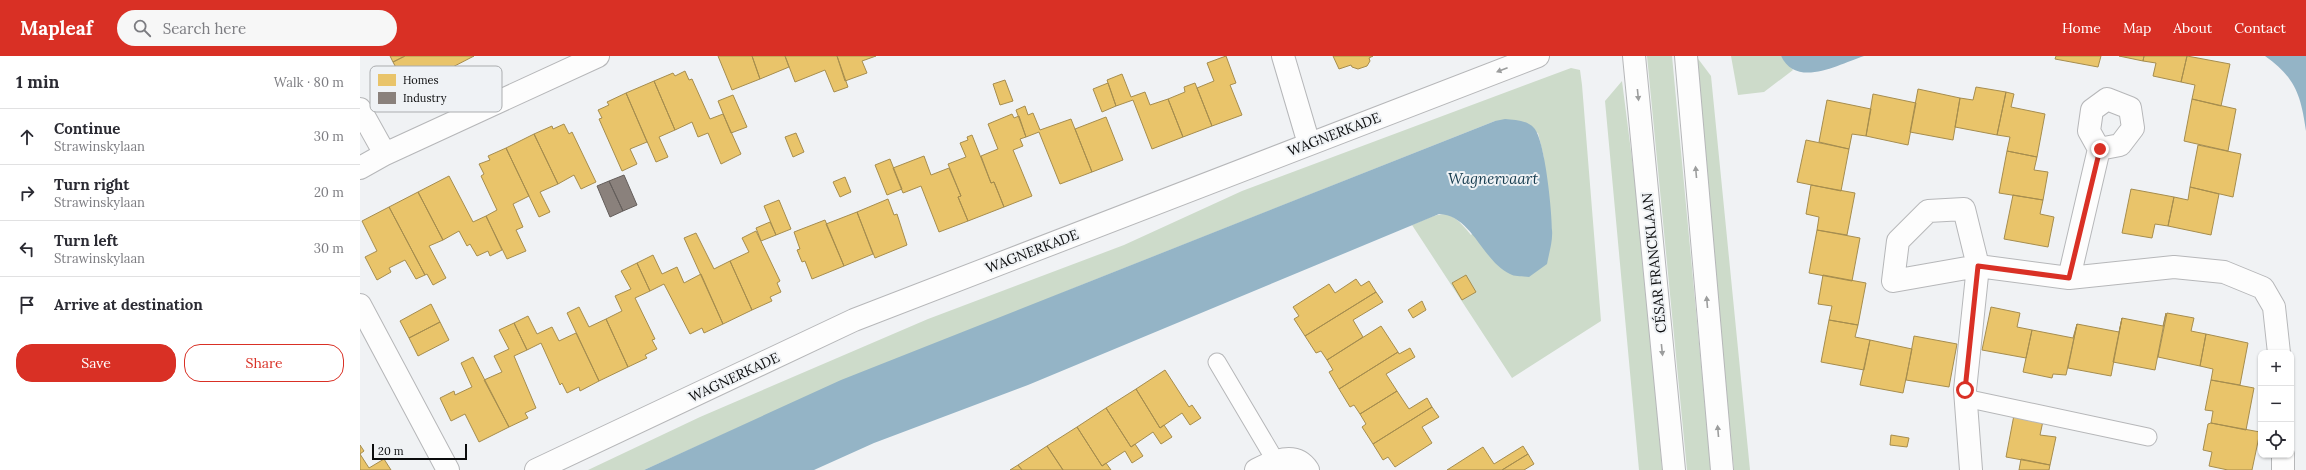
<!DOCTYPE html>
<html lang="en">
<head>
<meta charset="utf-8">
<style>
	:root { --surface:#fff; --page:#f7f7f7; --text:#2b2b33; --muted:#7c7c81; --line:#e1e1e2; --accent:#d93025 }
	body { margin:0; font-family:Lora,serif; background:var(--page); color:var(--text) }
	.controls { position:absolute; right:12px; bottom:12px; display:grid; overflow:hidden; border-radius:8px; box-shadow:0 1px 3px #0004 }
	.controls button { width:36px; height:36px; display:grid; place-items:center; padding:0; border:0; border-bottom:1px solid var(--line); background:var(--surface); color:var(--text); font:20px sans-serif }
	.scale { position:absolute; left:12px; bottom:10px; width:95px; box-sizing:border-box; padding-left:4px; border:2px solid #0b0c0d; border-top:0; font-size:11px; line-height:14px; white-space:nowrap; color:#0b0c0d; -webkit-text-stroke:3px #eff2f5; paint-order:stroke }
	.stop { position:absolute; width:12px; height:12px; margin:-9px; border:3px solid #d93025; border-radius:50%; background:#fff }
	.stop.end { background:#d93025; border-color:#fff; box-shadow:0 1px 4px #0008 }
	.list { margin:0; padding:0; list-style:none }
	h2 { display:flex; justify-content:space-between; align-items:center; height:52px; margin:0; padding:0 16px; font-size:17px }
	h2 small { font-size:13px; font-weight:400; color:var(--muted) }
	.list li { display:grid; grid-template-columns:26px 1fr auto; gap:12px; align-items:center; box-sizing:border-box; height:56px; padding:0 16px; border-top:1px solid var(--line) }
	.list b { display:block; font-size:15px; white-space:nowrap }
	.list p { margin:0; font-size:13px; white-space:nowrap; color:var(--muted) }
	.list em { font-size:13px; font-style:normal; color:var(--muted) }
	.actions { display:flex; gap:8px; padding:12px 16px }
	.actions a { flex:1; padding:9px 0; border:1px solid var(--accent); border-radius:16px; text-align:center; font-size:14px; color:var(--accent) }
	.actions .main { background:var(--accent); color:#fff }
	.icon { flex:none; width:22px; height:22px; fill:none; stroke:currentColor; stroke-width:2; stroke-linecap:round; stroke-linejoin:round }
	.map { position:relative; flex:none; width:1946px; height:414px; overflow:hidden }
	header { display:flex; align-items:center; gap:24px; box-sizing:border-box; height:56px; padding:0 20px; background:var(--accent); color:#fff }
	header strong { font-size:19px }
	nav { display:flex; gap:22px; margin-inline-start:auto; font-size:14px }
	.search { width:280px; height:36px; background:var(--page); display:flex; align-items:center; gap:10px; box-sizing:border-box; padding:0 14px; border-radius:22px; color:var(--muted); font-size:15px }
	main { display:flex }
	aside { flex:1; background:var(--surface) }
	.map>svg:first-child { display:block }
	.green { fill:#cddbca }
	.water { fill:#94b4c6 }
	.homes { fill:#e9c46a; stroke:#a68d4e }
	.industry { fill:#8a817c; stroke:#645e5b }
	.lines { fill:none; stroke-linecap:round; stroke-linejoin:round }
	.lane-casing { stroke:#b6b7b9; stroke-width:19 }
	.street-casing { stroke:#b6b7b9; stroke-width:24 }
	.secondary-casing { stroke:#b6b7b9; stroke-width:24 }
	.lane { stroke:#fdfdfd; stroke-width:17 }
	.street { stroke:#fdfdfd; stroke-width:22 }
	.secondary { stroke:#fdfdfd; stroke-width:22 }
	.oneway { fill:#9c9d9d }
	.route { stroke:#d93025; stroke-width:5 }
	.labels { text-anchor:middle; dominant-baseline:central; stroke-width:4; stroke-linejoin:round; paint-order:stroke }
	.street-label { font-size:14px; fill:#0b0c0d; stroke:#eff2f5 }
	.water-label { font-size:15px; font-style:italic; fill:#153b4e; stroke:#eff2f5 }
	.key { fill:#eff2f5; stroke:#abadaf; stroke-width:1 }
	.key-label { font-size:11px; fill:#0b0c0d }
</style>
</head>
<body>
<header>
<strong>Mapleaf</strong>
<div class="search"><svg class="icon" aria-label="search" viewBox="0 0 24 24"><circle cx="10" cy="10" r="6"/><path d="M15 15l6 6"/></svg>Search here</div>
<nav><a>Home</a><a>Map</a><a>About</a><a>Contact</a></nav>
</header>
<main>
<aside>
<h2>1 min<small>Walk · 80 m</small></h2>
<ul class="list">
<li><svg class="icon" aria-label="ahead" viewBox="0 0 24 24"><path d="M12 20V5M6 11l6-6 6 6"/></svg><div><b>Continue</b><p>Strawinskylaan</p></div><em>30 m</em></li>
<li><svg class="icon" aria-label="right" viewBox="0 0 24 24"><path d="M7 20v-9h11M14 6l5 5-5 5"/></svg><div><b>Turn right</b><p>Strawinskylaan</p></div><em>20 m</em></li>
<li><svg class="icon" aria-label="left" viewBox="0 0 24 24"><path d="M17 20v-9H6M10 6l-5 5 5 5"/></svg><div><b>Turn left</b><p>Strawinskylaan</p></div><em>30 m</em></li>
<li><svg class="icon" aria-label="arrive" viewBox="0 0 24 24"><path d="M6 21V4h12l-3 4 3 4H6"/></svg><div><b>Arrive at destination</b></div></li>
</ul>
<div class="actions"><a class="main">Save</a><a>Share</a></div>
</aside>
<div class="map">
<svg width="1946" height="414" viewBox="0 0 1946 414">
	<rect width="100%" height="100%" fill="#f0f2f4"/>
	<path class="green" d="M1287,0H1312L1351,414H1327Z
		M1333,0H1336L1351,20L1390,414H1374Z
		M1371,0H1421L1433,14L1404,36L1378,39Z
		M1211,12L1220,14L1222,29L1241,265L1152,322L1052,169C1083,156 1088,150 1111,179L1184,102L1178,77L1135,65L724,228L400,362L284,414H228L340,361L568,263L764,189L882,135Z
		M1262,25L1287,220L1302,414H1279L1245,45Z"/>
	<path class="water" d="M1421,0H1504C1479,8 1437,33 1421,0Z
		M1905,0H1946V75C1941,39 1935,21 1905,0Z
		M1145,63C1155,64 1167,64 1174,72C1185,84 1192,155 1192,174C1193,185 1189,197 1187,208L1169,221C1163,220 1155,221 1150,218C1122,205 1112,159 1079,158L668,329L514,387L454,414H284L481,324L1135,65Z"/>
	<path class="homes" d="M30,0H45L33,6Z
		M45,0H114L48,34L33,6Z
		M358,0H392L400,23L372,34Z
		M392,0H425L429,11L400,23Z
		M425,0H477L488,31L474,36L465,14L435,26Z
		M477,0H516L502,5L507,17L485,25Z
		M866,0L876,27L870,29L882,59L852,70L837,32L854,25L847,7Z
		M973,0H1013L1009,2L1010,5L1007,10L998,13L992,11L991,9L979,13Z
		M1696,0H1741L1738,11L1695,3Z
		M1759,0H1784L1783,5Z
		M1784,0H1827L1821,26L1793,20L1796,7L1783,5Z
		M1827,0L1870,8L1861,50L1832,43L1835,29L1821,26Z
		M325,15L329,24L332,23L350,63L363,58L381,98L361,108L348,77L338,81L332,66L315,74L294,25L313,17L315,20Z
		M762,18L771,41L785,36L790,49L808,43L823,81L792,93L773,44L756,50L747,24Z
		M645,24L653,45L640,49L633,28Z
		M294,25L315,74L299,81L308,101L296,106L266,37Z
		M748,27L756,50L742,56L733,33Z
		M835,27L852,70L823,81L808,43L825,36L824,31Z
		M1616,31L1646,36L1637,79L1595,71L1600,42L1613,44Z
		M1558,33L1600,42L1593,84L1550,76Z
		M1646,36L1654,38L1651,51L1685,58L1677,101L1647,95L1650,81L1637,79Z
		M266,37L287,86L270,93L277,108L262,115L239,63L242,62L238,54L249,49L247,46Z
		M1513,38L1556,47L1548,89L1506,80Z
		M373,39L387,71L371,77L358,45Z
		M1832,43L1876,53L1868,95L1824,85Z
		M1467,44L1511,53L1506,80L1492,78L1489,93L1459,86Z
		M665,50L668,59L673,57L680,74L711,63L732,116L700,128L679,76L666,81L656,54Z
		M652,58L654,62L659,60L666,81L660,83L663,90L653,94L672,140L644,151L634,126L631,127L621,100L638,93L628,68Z
		M746,61L763,104L732,116L715,73Z
		M204,68L209,78L212,76L236,126L221,133L214,119L198,128L174,78L192,70L193,73Z
		M436,77L444,96L433,101L425,81Z
		M174,78L198,128L180,136L190,156L179,161L146,92Z
		M612,79L631,127L634,126L644,151L608,165L598,141L601,140L588,108L606,101L600,87L608,84L607,81Z
		M1446,84L1489,93L1481,135L1437,126Z
		M1838,89L1881,98L1873,141L1830,131Z
		M146,92L169,140L153,148L163,171L156,174L166,195L147,203L126,160L137,154L121,120L124,118L119,108L130,104L128,100Z
		M1647,95L1677,101L1674,114L1688,116L1683,144L1639,137Z
		M564,100L571,119L589,112L601,140L598,141L608,165L579,176L561,130L543,137L533,112Z
		M530,103L542,133L527,139L515,109Z
		M89,120L113,166L126,160L142,194L130,200L128,195L117,200L110,188L107,190L99,175L83,184L58,136Z
		M485,121L491,136L480,141L473,126Z
		M1451,129L1495,137L1487,179L1457,174L1459,161L1446,158Z
		M1830,131L1859,138L1851,179L1808,170L1814,141L1828,144Z
		M1771,133L1814,141L1808,170L1795,168L1792,182L1762,177Z
		M58,136L83,184L69,190L86,222L73,229L67,218L65,219L29,151Z
		M1653,139L1683,144L1680,158L1694,161L1688,191L1644,183Z
		M528,143L534,159L537,158L547,189L515,202L497,156Z
		M419,144L431,173L416,179L404,150Z
		M29,151L65,219L56,223L45,204L29,212L31,216L17,224L5,201L17,195L2,165Z
		M497,156L513,198L484,210L466,168Z
		M465,164L484,210L452,223L445,205L442,206L437,194L440,193L434,176Z
		M410,166L416,179L401,185L396,172Z
		M1457,174L1500,182L1492,225L1449,217Z
		M396,175L420,225L417,227L421,236L410,241L412,245L392,254L370,205L389,196L382,182Z
		M336,177L354,213L370,205L392,254L363,268L324,182Z
		M293,199L302,218L317,211L324,227L341,218L363,268L344,277L342,272L330,278L304,228L290,235L277,207Z
		M277,207L290,235L275,242L295,283L292,284L297,293L285,299L287,302L268,311L246,263L262,255L255,240L271,233L261,215Z
		M1106,219L1116,236L1102,244L1092,227Z
		M1463,219L1506,227L1498,269L1469,264L1472,250L1458,248Z
		M996,223L1001,230L1009,225L1016,236L945,280L934,263L939,260L933,251L969,228L975,237Z
		M1016,236L1023,246L993,264L1003,281L967,304L961,295L956,297L945,280Z
		M1062,245L1066,254L1053,262L1048,254Z
		M71,248L80,266L49,282L40,265Z
		M219,251L229,271L246,263L268,311L239,325L207,257Z
		M1631,251L1660,257L1657,271L1672,274L1666,302L1622,294Z
		M1806,257L1795,314L1753,306L1762,262L1803,270Z
		M1807,257L1834,262L1831,275L1846,278L1840,310L1798,301Z
		M168,260L177,278L192,271L199,285L216,277L239,325L220,335L219,331L207,337L202,327L200,329L181,287L167,294L154,267Z
		M1762,262L1751,320L1708,312L1717,268L1759,276Z
		M1469,264L1498,269L1495,281L1510,284L1504,314L1461,306Z
		M80,266L89,284L58,300L49,282Z
		M154,267L167,294L154,300L176,352L165,357L168,362L149,371L124,324L142,316L134,300L149,293L139,274Z
		M1717,268L1706,319L1693,318L1692,322L1663,316L1672,274L1713,282Z
		M1021,270L1038,296L979,333L969,316L973,314L967,304Z
		M1846,278L1888,287L1880,329L1851,324L1853,313L1840,310Z
		M1554,280L1597,288L1589,331L1546,324Z
		M1510,284L1552,293L1543,337L1500,329Z
		M1050,292L1055,301L1026,318L1037,335L1000,358L994,349L990,351L979,333L1038,296L1039,298Z
		M113,301L149,371L119,386L105,358L91,365L80,342L94,335L95,339L112,331L101,307Z
		M805,314L829,351L832,349L841,362L830,369L822,357L800,372L776,333Z
		M1851,324L1894,332L1886,374L1851,367L1853,355L1845,354Z
		M776,333L800,372L804,369L812,381L801,388L793,376L771,391L746,352Z
		M1037,335L1049,353L1067,342L1072,351L1013,388L1002,371L1006,368L1000,358Z
		M1072,351L1079,361L1062,371L1072,387L1035,411L1028,401L1023,404L1013,388Z
		M746,352L771,391L775,388L783,400L772,407L765,395L742,410L717,371Z
		M1654,359L1683,365L1680,379L1696,381L1690,409L1646,401Z
		M1851,367L1900,376L1892,414H1868L1849,410L1852,396L1843,394L1848,368Z
		M717,371L742,410L746,407L751,414H703L687,390Z
		M1531,379L1549,382L1547,391L1530,389Z
		M0,389L4,395L0,398L9,412L24,403L31,414H0Z
		M687,390L703,414H662L658,409Z
		M1163,390L1168,398L1142,414H1087L1123,391L1134,408Z
		M1168,398L1174,408L1164,414H1142Z
		M1661,403L1690,409L1689,414H1659Z
		M658,409L662,414H650Z"/>
	<path class="industry" d="M264,119L277,149L263,155L249,125Z
		M249,125L263,155L250,161L237,130Z"/>
	<g class="lines">
		<g class="lane-casing">
			<path id="lane" d="M857,306L915,404
				M1605,342L1788,381"/>
		</g>
		<g class="street-casing">
			<path id="street" d="M923,0L949,88
				M0,53L25,98
				M0,112L25,98L238,0
				M1709,222L1739,93L1729,75L1732,54L1747,43L1770,52L1773,72L1760,89L1739,93
				M0,249L88,414
				M1923,399V414
				M176,414L494,264L1178,0
				M896,414C912,406 935,394 948,414
				M1611,414L1605,334L1618,210L1533,225L1538,185L1568,155L1604,153L1618,210L1709,222L1814,211L1864,216L1903,232L1914,251L1919,297"/>
		</g>
		<g class="secondary-casing">
			<path id="secondary" d="M1274,0L1314,414
				M1326,0L1362,414"/>
		</g>
		<use href="#lane" class="lane"/>
		<use href="#street" class="street"/>
		<use href="#secondary" class="secondary"/>
	</g>
	<defs><path id="oneway-solid" d="M-6-.8H1V-3.2L6.5 0L1 3.2V.8H-6Z"/></defs>
	<g class="oneway">
		<use href="#oneway-solid" transform="translate(1142 14) rotate(159)"/>
		<use href="#oneway-solid" transform="translate(1278 39) rotate(84)"/>
		<use href="#oneway-solid" transform="translate(1336 116) rotate(-95)"/>
		<use href="#oneway-solid" transform="translate(1347 246) rotate(-95)"/>
		<use href="#oneway-solid" transform="translate(1302 294) rotate(84)"/>
		<use href="#oneway-solid" transform="translate(1358 375) rotate(-95)"/>
	</g>
	<g class="lines">
		<path class="route" d="M1605,334L1618,210L1709,222L1740,93"/>
	</g>
	<g class="labels">
		<g class="street-label">
			<text transform="translate(974 78) rotate(-21)">WAGNERKADE</text>
			<text transform="translate(672 195) rotate(-21)">WAGNERKADE</text>
			<text transform="translate(1294 207) rotate(-96)">CÉSAR FRANCKLAAN</text>
			<text transform="translate(374 321) rotate(-25)">WAGNERKADE</text>
		</g>
		<g class="water-label">
			<text x="1133" y="122">Wagnervaart</text>
		</g>
	</g>
	<rect x="10" y="10" width="132" height="46" rx="6" class="key"/>
	<rect x="18" y="18" width="18" height="12" fill="#e9c46a"/>
	<rect x="18" y="36" width="18" height="12" fill="#8a817c"/>
	<g class="key-label">
		<text x="43" y="28">Homes</text>
		<text x="43" y="46">Industry</text>
	</g>
</svg>
<div class="controls">
<button>+</button>
<button>−</button>
<button><svg class="icon" aria-label="locate" viewBox="0 0 24 24"><circle cx="12" cy="12" r="6"/><path d="M12 2v4M12 18v4M2 12h4M18 12h4"/></svg></button>
</div>
<div class="scale">20 m</div>
<div class="stop" style="left:1605px;top:334px"></div>
<div class="stop end" style="left:1740px;top:93px"></div>
</div>
</main>
</body>
</html>
